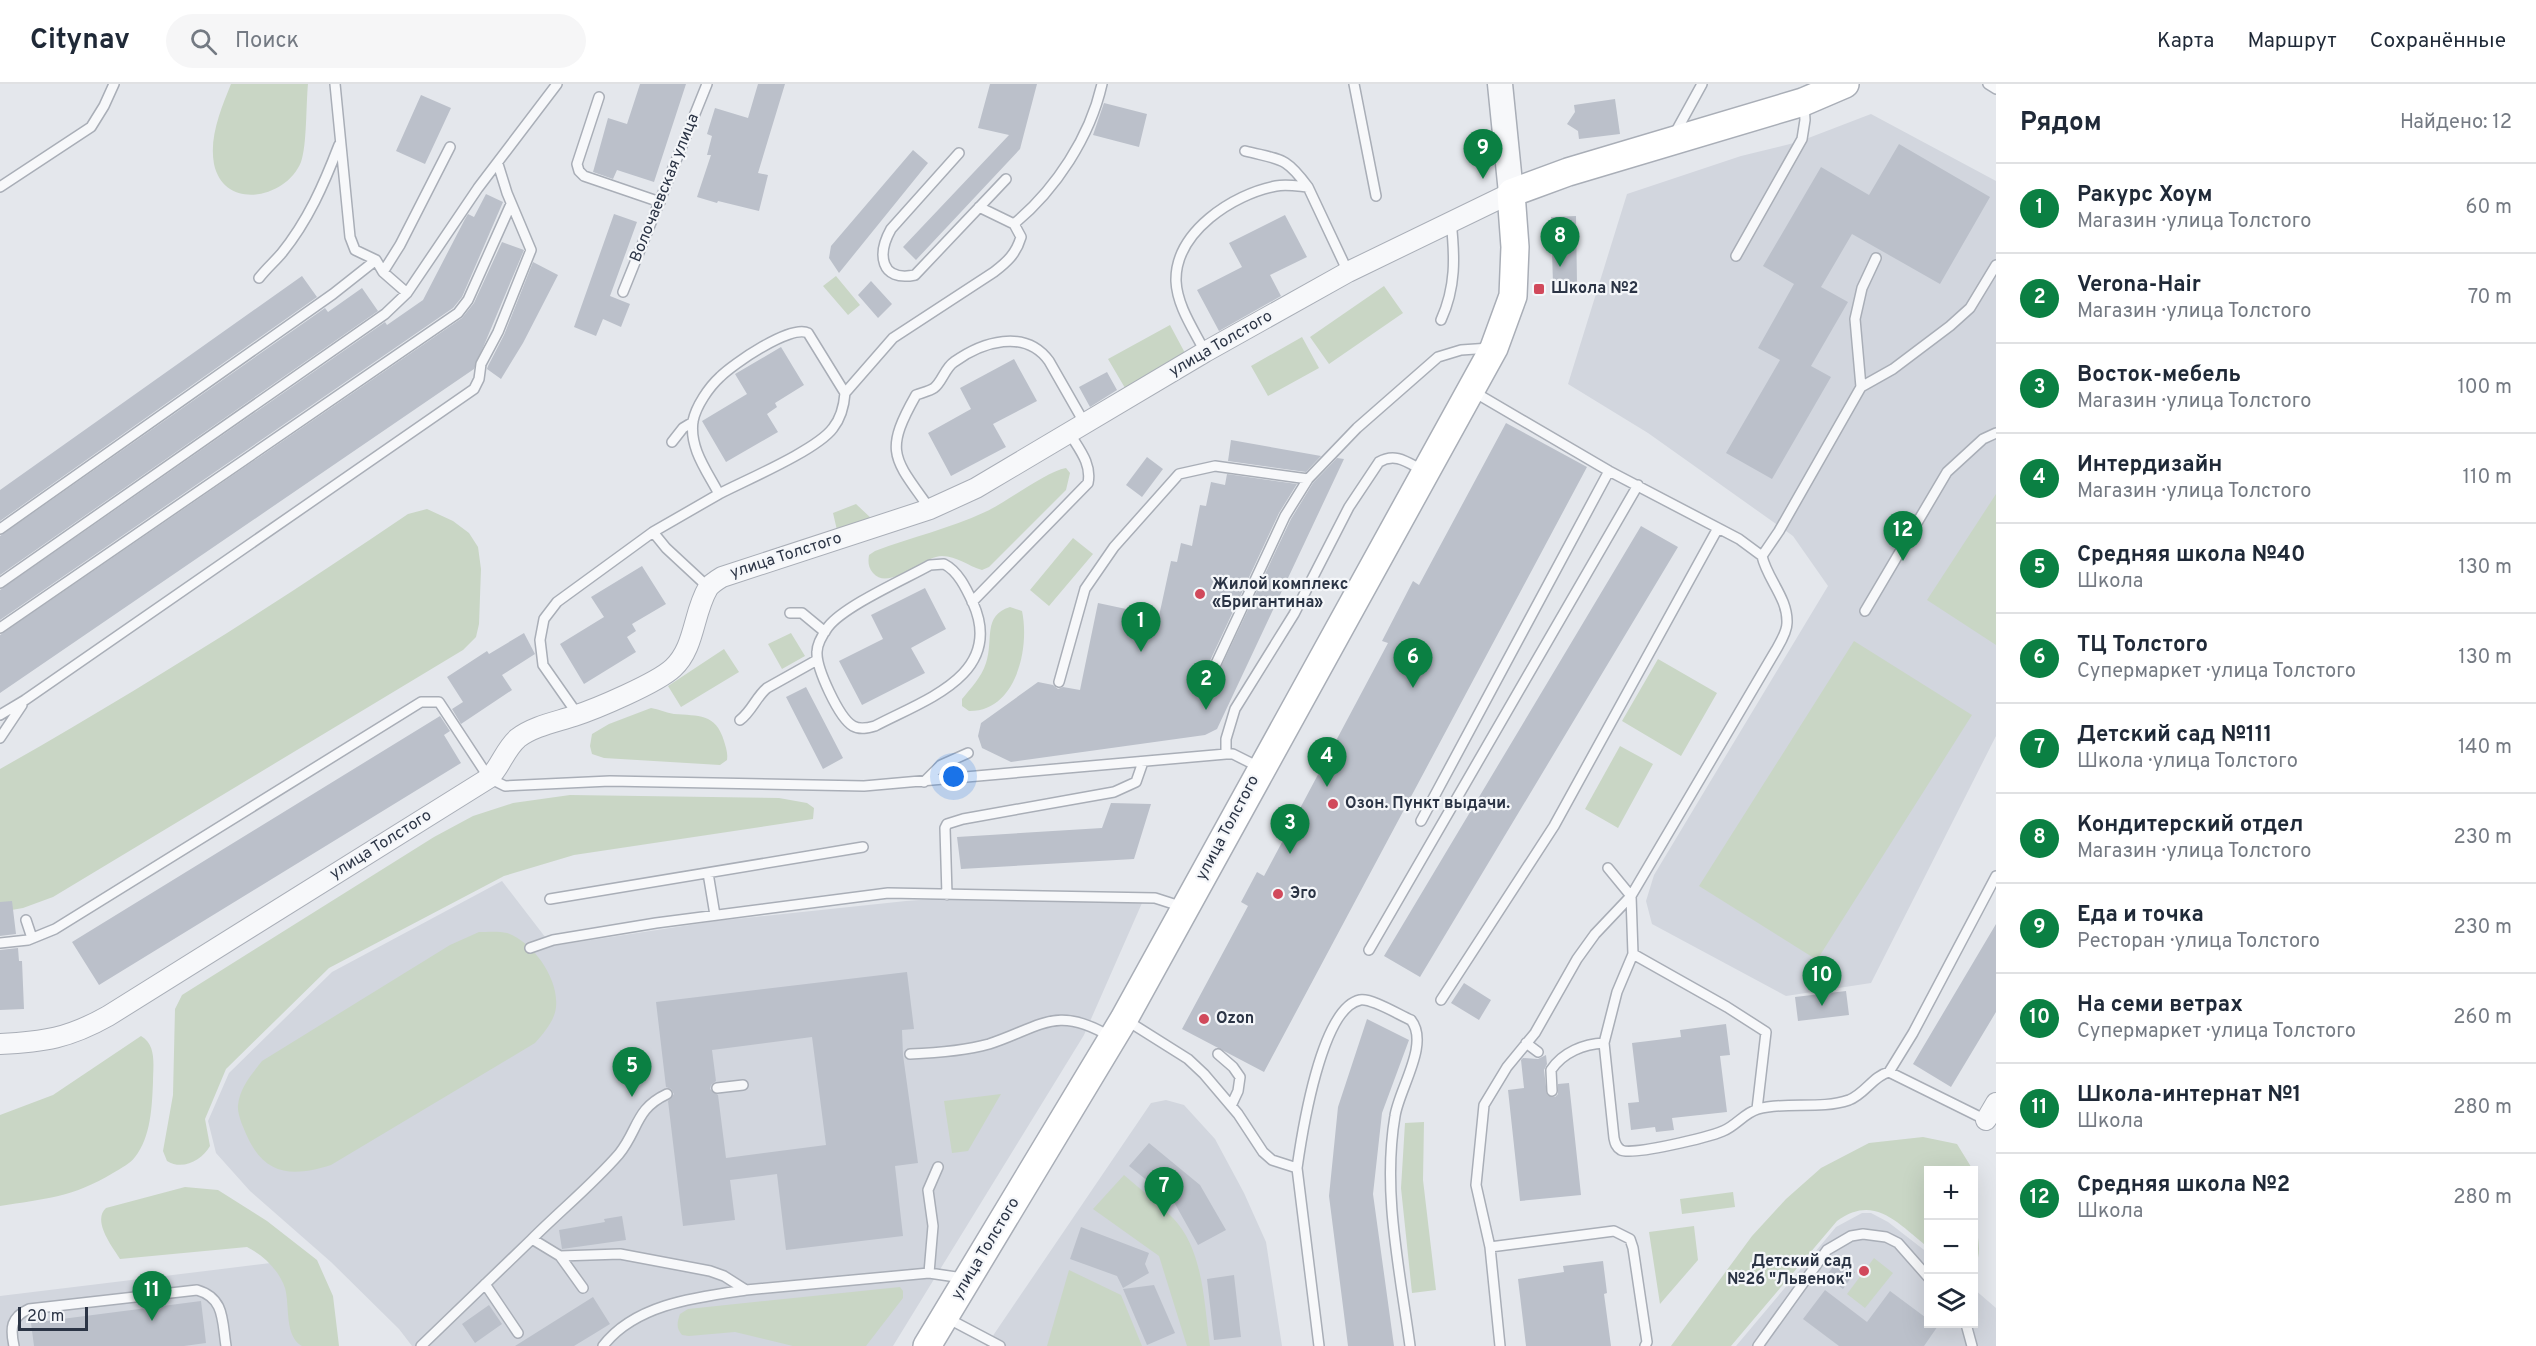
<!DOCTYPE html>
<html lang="ru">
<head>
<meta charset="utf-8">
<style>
	:root { --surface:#fff; --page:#f6f6f7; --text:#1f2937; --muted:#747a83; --line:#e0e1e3; --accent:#0b8043 }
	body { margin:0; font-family:Overpass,sans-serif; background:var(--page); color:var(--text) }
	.controls { position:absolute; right:18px; bottom:18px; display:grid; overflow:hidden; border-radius:0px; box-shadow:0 6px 24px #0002 }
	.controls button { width:54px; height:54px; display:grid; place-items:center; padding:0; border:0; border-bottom:2px solid var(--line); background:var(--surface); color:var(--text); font:30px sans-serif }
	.scale { position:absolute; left:18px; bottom:15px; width:70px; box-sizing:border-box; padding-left:6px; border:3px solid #2b3445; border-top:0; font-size:16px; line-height:21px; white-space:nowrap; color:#2b3445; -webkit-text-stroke:4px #f4f6f9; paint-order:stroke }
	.you { position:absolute; left:954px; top:693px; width:21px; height:21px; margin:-15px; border:4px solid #fff; border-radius:50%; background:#1a73e8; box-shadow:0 0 0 9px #1a73e833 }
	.badge { display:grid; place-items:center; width:39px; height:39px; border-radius:50%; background:var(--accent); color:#fff; font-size:20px; font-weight:700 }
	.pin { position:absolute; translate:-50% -50px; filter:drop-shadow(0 2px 3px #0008) }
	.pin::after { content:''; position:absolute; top:32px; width:21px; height:18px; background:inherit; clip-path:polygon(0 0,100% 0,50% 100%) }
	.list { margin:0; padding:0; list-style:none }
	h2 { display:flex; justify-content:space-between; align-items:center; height:78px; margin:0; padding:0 24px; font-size:26px }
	h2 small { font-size:20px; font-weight:400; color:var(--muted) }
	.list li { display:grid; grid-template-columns:39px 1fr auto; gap:18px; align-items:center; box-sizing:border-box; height:90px; padding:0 24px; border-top:2px solid var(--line) }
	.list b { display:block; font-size:22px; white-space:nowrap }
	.list p { margin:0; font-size:20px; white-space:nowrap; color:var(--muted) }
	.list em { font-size:20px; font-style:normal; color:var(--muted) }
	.icon { flex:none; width:33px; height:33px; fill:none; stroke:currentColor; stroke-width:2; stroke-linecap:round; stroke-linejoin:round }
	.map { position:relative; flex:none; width:1996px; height:1262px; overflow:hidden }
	header { display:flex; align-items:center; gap:36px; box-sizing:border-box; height:84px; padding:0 30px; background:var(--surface); border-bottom:2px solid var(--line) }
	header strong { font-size:28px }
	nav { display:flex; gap:33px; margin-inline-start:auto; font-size:21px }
	.search { width:420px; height:54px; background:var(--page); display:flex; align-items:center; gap:15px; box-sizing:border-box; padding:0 21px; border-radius:33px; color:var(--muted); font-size:22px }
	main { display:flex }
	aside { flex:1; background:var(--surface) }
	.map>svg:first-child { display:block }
	.built { fill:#d2d6de }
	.green { fill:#c9d6c5 }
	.building { fill:#bbc0ca; fill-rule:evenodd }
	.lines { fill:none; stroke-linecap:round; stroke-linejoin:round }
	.service-casing { stroke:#a9aeb7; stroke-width:12 }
	.minor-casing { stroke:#a9aeb7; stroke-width:22 }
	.tertiary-casing { stroke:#a9aeb7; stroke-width:27 }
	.secondary-casing { stroke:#a9aeb7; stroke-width:30 }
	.service { stroke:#f7f8fa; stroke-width:9 }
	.minor { stroke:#f7f8fa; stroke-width:20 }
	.tertiary { stroke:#f7f8fa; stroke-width:24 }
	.secondary { stroke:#fff; stroke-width:27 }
	.poi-dot { fill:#d1495b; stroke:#f4f6f9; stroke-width:2 }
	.labels { text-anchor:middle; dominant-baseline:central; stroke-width:4.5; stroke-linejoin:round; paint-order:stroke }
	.street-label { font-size:16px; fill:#2b3445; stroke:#f4f6f9 }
	.poi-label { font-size:16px; font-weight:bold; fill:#2b3445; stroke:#f4f6f9; text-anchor:start }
</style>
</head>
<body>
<header>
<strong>Citynav</strong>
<div class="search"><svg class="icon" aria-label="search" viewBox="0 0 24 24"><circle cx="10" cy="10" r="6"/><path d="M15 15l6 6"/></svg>Поиск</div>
<nav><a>Карта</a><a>Маршрут</a><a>Сохранённые</a></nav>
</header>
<main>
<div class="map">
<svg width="1996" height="1262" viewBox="0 0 1996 1262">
	<rect width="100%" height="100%" fill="#e4e7ec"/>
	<path class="built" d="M1871,30L1996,97V652L1871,899L1786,912L1652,840L1646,817L1654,791L1828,502L1793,452L1648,349L1568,300L1627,110L1741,72L1798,58Z
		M502,797L552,862L716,837L906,817L934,815L1142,819L1084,951L893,1262H412L399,1245L331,1178L250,1107L216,1069L208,1037L229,989L332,888Z
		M1166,1016L1184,1021L1215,1055L1244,1109L1266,1158L1282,1262H986L1151,1019Z
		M1862,1129H1871L1888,1138L1928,1169V1240H1974V1205L1996,1224V1262H1736L1836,1143Z
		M296,1176L308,1262H0V1212Z"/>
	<path class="green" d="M231,0H308C306,19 307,62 301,78C286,115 224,127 214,80C209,53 221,25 231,0Z
		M836,192L860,221L848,231L823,202Z
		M1384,202L1403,229L1329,280L1310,253Z
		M1170,241L1185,269L1125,304L1108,275Z
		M1302,253L1319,284L1268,312L1251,282Z
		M1066,384L1070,389L1066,406L989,483L982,486C968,482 957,472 942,472C923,472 889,508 873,489C868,483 868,478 869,471L875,467C911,453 949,445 985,428C1007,418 1045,388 1066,384Z
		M1996,410V561L1927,516Z
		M856,420L872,435L837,446L833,429Z
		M427,425L453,437L469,449L478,463L481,485L479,540L476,553L463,566L53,813L23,824L0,828V685C139,606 276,520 408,430Z
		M1073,454L1093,470L1049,522L1030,506Z
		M1010,523L1022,527C1030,564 1016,628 969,627L962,622V615C971,604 981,594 986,579C994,556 982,532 1010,523Z
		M791,549L805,572L782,585L768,560Z
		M1854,557L1972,631L1817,876L1699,802Z
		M724,565L739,588L681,623L668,602Z
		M1658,575L1717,609L1681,672L1622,637Z
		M651,624C659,625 666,629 674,630C698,632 716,629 724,657C726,664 728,669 727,676L720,681L604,674L592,670L590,662L592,650L609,640Z
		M1620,662L1653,680L1618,744L1585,725Z
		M570,711L779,714L807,719L814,724L813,735L574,771L504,792L329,884L226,985L205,1035L210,1062C202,1076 183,1087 167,1077L163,1067L173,1011L175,925L182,911L434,753L473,732L513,719Z
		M479,848C487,848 499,847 507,849C533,858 559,895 556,923C555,936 544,949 535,959L331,1081C293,1093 265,1092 247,1052C243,1043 237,1030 238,1021C240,1003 252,990 262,977L450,861Z
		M141,952C157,961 153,982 153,998C152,1022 151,1053 135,1073C130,1080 121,1084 113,1089C74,1113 44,1115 0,1122V1031L53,1011Z
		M1001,1010L968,1067L952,1069L944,1017Z
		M1424,1038L1423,1096L1436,1206L1412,1209L1401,1104L1405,1039Z
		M1923,1053L1957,1060L1973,1086H1928V1163C1898,1140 1875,1109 1837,1137L1731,1262H1671L1752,1152L1786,1115L1821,1084L1869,1059Z
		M1974,1088C1978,1102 1974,1117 1975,1132C1976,1150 1984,1167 1974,1184Z
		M1124,1091C1140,1105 1158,1119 1173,1134C1204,1166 1204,1221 1210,1262H1187L1159,1172L1093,1125Z
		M185,1103L218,1106L267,1137L317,1176L333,1212L339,1262H302C284,1252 290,1222 285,1204C279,1186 263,1171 247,1163L120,1175C112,1162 92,1137 106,1124Z
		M1733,1108L1735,1123L1682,1130L1680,1115Z
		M1694,1142L1698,1176L1660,1220L1649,1148Z
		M1874,1174L1893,1189L1865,1224L1847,1210Z
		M1069,1186L1121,1211L1142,1262H1047Z
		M900,1203L903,1207V1214L866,1262H793L735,1248L689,1252L682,1251C676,1244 677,1239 680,1230L688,1225Z"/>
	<path class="building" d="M640,0H686L654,98L617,86L613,95L593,88L608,34L627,40Z
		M758,0H785L758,89L768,91L759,127L718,117L717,119L697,113L711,71H707L712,52L707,50L715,24L748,34Z
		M990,0H1037L1020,65L916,176L903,163L1009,51L978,44Z
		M421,11L451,24L425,80L396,67Z
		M1615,15L1620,50L1579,55L1578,47L1567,40L1575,28L1574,21Z
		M1104,19L1147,30L1139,63L1093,51Z
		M1899,60L1990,113L1940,200L1852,150L1821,203L1848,218L1811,282L1831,293L1772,395L1726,369L1780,276L1758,264L1794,200L1763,182L1821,83L1869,111Z
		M913,66L928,79L839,189L829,174L831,162Z
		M486,110L503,118L462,213L453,224L0,536V506L385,238L387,241L423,216L465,135L468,130L474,133Z
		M614,130L637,138L610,212L630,220L621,243L603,235L596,252L574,243Z
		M1285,131L1307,173L1270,191L1281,212L1219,247L1197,206L1242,183L1229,159Z
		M1576,132L1577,200H1553L1551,133Z
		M502,158L524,166L474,285L0,609V551L462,234L474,219Z
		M533,178L558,191L523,259L501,295L487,285L488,282L504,251Z
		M302,192L317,213L0,437V406Z
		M871,197L892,220L878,234L858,211Z
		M362,204L378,227L0,491V452L325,224L328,228Z
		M781,263L804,301L775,319L777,323L767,330L778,348L726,378L702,337L747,310L735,290Z
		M1014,275L1037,317L993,340L1006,363L951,392L928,349L971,325L960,304Z
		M1107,288L1117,306L1090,323L1079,303Z
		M1506,339L1587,383L1264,988L1182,945L1248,822L1241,818L1257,788L1264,792L1388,559L1382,557L1413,497L1419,501Z
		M1231,356L1321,372L1306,388L1228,377Z
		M1147,373L1163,385L1142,413L1126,401Z
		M1337,374L1344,375L1217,645L1205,651L1011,678L982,664L978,652L981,639L1038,598L1053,601L1058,605L1063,603L1080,606L1098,519L1159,532L1171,477L1177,478L1181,459L1192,462L1200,421L1206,422L1211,398L1225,401L1227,390L1297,400L1279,429L1201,596L1204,605L1211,604L1291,435L1313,399Z
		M1641,442L1678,463L1420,893L1384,872Z
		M642,482L666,520L632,540L636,547L627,553L636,568L584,600L560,560L604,533L591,513Z
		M925,504L946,545L911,564L925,589L862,621L839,577L883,555L871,531Z
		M524,549L535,570L502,591L512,606L461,640L452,625L463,618L447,593L487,567L489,570Z
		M806,603L843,674L823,685L786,613Z
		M440,632L450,647L444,651L461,679L99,901L72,858Z
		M1111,719L1151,720L1134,775L961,785L957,753L1102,744Z
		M12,817L16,850L0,852V818Z
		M1996,840V928L1951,1003L1913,980Z
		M18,864L19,877H22L24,925L0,926V866Z
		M907,888L914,945L902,946L903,971L918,1079L895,1082L903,1152L786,1166L777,1090L730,1096L735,1136L683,1142L668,1017L674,1010L671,1005L666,1003L656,918ZM812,953L826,1061L726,1074L718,1011L710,1005L711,1001L716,997L712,966Z
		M1464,899L1491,916L1479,936L1451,919Z
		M1846,907L1849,931L1798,937L1795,913Z
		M1367,935L1409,956L1382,1029L1373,1110L1394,1262H1348L1329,1112L1338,1023Z
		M1726,940L1730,971L1720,972L1727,1028L1672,1034L1674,1046L1656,1048L1655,1043L1631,1046L1628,1019L1639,1018L1632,959L1681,953L1680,946Z
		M1546,971L1547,980L1544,986L1547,1011L1555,1013L1558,1010V1000L1569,999L1581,1111L1520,1117L1508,1006L1524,1004L1521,976L1523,974L1538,975Z
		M1149,1059L1200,1101L1226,1146L1198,1161L1174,1118L1129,1082Z
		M622,1132L626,1156L562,1165L559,1146L605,1138L604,1135Z
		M1081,1143L1149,1169L1145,1180L1149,1189L1123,1204L1117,1192L1070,1175Z
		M1838,1176L1855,1188L1843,1205L1826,1192Z
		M1603,1177L1607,1209L1604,1210L1611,1262H1526L1518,1195L1564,1188L1563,1182Z
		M1234,1191L1241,1253L1214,1256L1207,1195Z
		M1154,1201L1175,1249L1147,1261L1123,1205Z
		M1825,1206L1867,1238L1890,1207L1929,1236V1239H1940L1924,1262H1839L1803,1235Z
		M593,1213L610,1240L597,1248L574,1262H515Z
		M201,1217L206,1259L184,1262H34L31,1239Z
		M489,1221L502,1240L475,1259L462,1240Z"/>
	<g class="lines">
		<g class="service-casing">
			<path id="service" d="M335,0L350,153L355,166L376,176L383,188L407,209
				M1354,0L1376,112
				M1988,0L1996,5
				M599,13L577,80L579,87L584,92L660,118
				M1674,51L1702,0
				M1245,67C1281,76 1285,72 1308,103
				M959,69L891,145C877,170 880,198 915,191L1006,95
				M0,103L91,43L104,22L114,0
				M1014,140C1056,105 1090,53 1102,0
				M1736,172L1802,55L1805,36L1804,20
				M383,188L400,161L450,63
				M259,194C266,185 274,178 281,170C308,137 324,100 339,61
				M623,208L707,0
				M1441,236C1456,203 1455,173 1451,137
				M1205,268C1194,246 1177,222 1176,197C1175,148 1233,110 1276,102C1286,100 1297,102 1308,103L1348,188
				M1861,303L1855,235L1862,204L1876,174
				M1474,308L1609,387L1739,455L1762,472C1767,495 1788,514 1787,539C1787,548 1780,559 1776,566L1631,812L1633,870L1617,908L1604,959L1614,1054C1615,1059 1616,1063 1621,1066C1632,1072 1709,1053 1723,1047C1736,1042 1744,1029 1758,1025C1786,1017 1820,1026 1849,1016C1865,1010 1873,992 1889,988L1986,1036
				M845,309L893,254L994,188C1007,178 1016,170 1021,153L1014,140L979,123
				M672,358L683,344L693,338
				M930,425C894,374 883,369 916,311C921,309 930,307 934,304C942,298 945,284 954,278C982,258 1025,244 1049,277L1085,340
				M0,445L333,210L376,176
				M653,448L666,464L708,503
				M1762,472L1779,447L1861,303L1893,285L1950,242L1970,224L1996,181
				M944,480C958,487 966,504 973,519C1005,591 924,616 875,642C868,644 860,646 853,642C839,634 816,584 817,568C817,560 823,550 828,543C844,522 905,495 930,481Z
				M0,499L385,230L407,209L478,104L557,0
				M972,518L1088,399C1092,380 1079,365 1070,350
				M1865,527L1947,388L1983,355L1996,349
				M790,529H802L825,548
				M0,544L458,229L468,216L511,120
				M1059,598L1085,505L1114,463L1179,390L1215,382L1308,395
				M1207,599L1285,432L1308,395L1357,344L1438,273L1461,266L1490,264
				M0,631L25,616L474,305L479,295L481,280L498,248L531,166L507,109L498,80
				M578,631L543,581L540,556L544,535L557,518L653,448L719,410C707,387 689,364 693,337C696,322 709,303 720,293C733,280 791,240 808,249L845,309C844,322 841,334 833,344C817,366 746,396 719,410
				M740,636C752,627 756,613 767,604L817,576
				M0,654L22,621
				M1226,670V655L1235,625L1294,530L1349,423L1379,378C1396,368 1408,379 1424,387
				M924,698L941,681L968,669
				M1421,737L1609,387
				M708,789L715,831
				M947,811L945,744L947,740L963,735L1114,708L1136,698L1143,678
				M550,815L863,763
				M26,836L32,854
				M0,859L28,856L55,845L421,618H439L489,694L505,702L610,697L864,702L1226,670H1233L1259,683
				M530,864L553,856L656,839L888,809L1155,814L1183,823
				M1369,866L1638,401
				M1633,870L1727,923L1766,948L1757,1025
				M1441,916L1554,742L1718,444
				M1126,936L1188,975L1204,990L1238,1030L1263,1068L1272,1076L1297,1084L1319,1262
				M1526,959L1538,968
				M910,970C935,969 964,967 989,960C1041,943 1056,920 1111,953
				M1218,970L1233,983L1240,993L1238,1007L1231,1022
				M1889,988L1913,949L1996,792
				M717,1004L743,1001
				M1552,1007L1551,986C1563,968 1584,960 1604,959
				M938,1083L928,1106L933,1142L929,1189L963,1194
				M1297,1084C1302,1049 1321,924 1360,916C1372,914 1399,931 1411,936C1430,960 1399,1005 1395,1032C1382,1108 1400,1187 1410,1262
				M1490,1163L1614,1147L1630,1155L1633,1164L1647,1258L1645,1262
				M560,1172L583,1204
				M485,1200L518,1249
				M746,1206L929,1189
				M947,1234L1000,1262
				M1966,1240L1972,1262
				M14,1262C10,1244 11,1233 29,1225L197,1206C225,1214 222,1237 226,1262
				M421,1262L532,1155
				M603,1262C635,1220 697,1213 746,1206L724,1192L710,1187L620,1170L560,1172L532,1155C560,1127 593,1100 619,1070C639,1045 635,1025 667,1010
				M1500,1262L1490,1163L1476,1101L1484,1021L1507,983L1535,949L1577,875L1595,850L1631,812L1608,784
				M1758,1262L1827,1166L1851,1152L1863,1150L1886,1153L1898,1159L1928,1193"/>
		</g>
		<g class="minor-casing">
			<path id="minor" d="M0,960C44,958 69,954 108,932L489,694C501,682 505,665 518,654C534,642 556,638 574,632C596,625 657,599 673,584C695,564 693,529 708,504C711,500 717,496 722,493L930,425L976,404L1205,268L1348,188L1511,109
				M1986,1036L1996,1019"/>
		</g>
		<g class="tertiary-casing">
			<path id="tertiary" d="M1500,0L1511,109"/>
		</g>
		<g class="secondary-casing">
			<path id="secondary" d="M927,1262L1124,935L1494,264L1513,212L1515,163L1511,109L1568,88L1803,18L1845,0"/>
		</g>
		<use href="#service" class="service"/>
		<use href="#minor" class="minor"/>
		<use href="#tertiary" class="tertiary"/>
		<use href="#secondary" class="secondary"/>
	</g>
	<g class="poi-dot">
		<rect x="1533" y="199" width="12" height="12" rx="3"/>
		<circle cx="1200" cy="510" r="6"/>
		<circle cx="1333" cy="720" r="6"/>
		<circle cx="1278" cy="810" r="6"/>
		<circle cx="1204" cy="935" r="6"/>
		<circle cx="1864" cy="1187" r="6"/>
	</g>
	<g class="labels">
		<g class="street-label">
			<text transform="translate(665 104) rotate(-68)">Волочаевская улица</text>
			<text transform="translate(1221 260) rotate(-30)">улица Толстого</text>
			<text transform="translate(786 472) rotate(-18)">улица Толстого</text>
			<text transform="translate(1228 744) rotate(-62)">улица Толстого</text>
			<text transform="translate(381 761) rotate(-32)">улица Толстого</text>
			<text transform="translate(986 1165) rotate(-59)">улица Толстого</text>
		</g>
		<g class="poi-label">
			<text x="1551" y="205">Школа №2</text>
			<text x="1212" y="501">Жилой комплекс<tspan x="1212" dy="18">«Бригантина»</tspan></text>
			<text x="1345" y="720">Озон. Пункт выдачи.</text>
			<text x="1290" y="810">Эго</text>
			<text x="1216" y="935">Ozon</text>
			<text x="1852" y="1178" text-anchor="end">Детский сад<tspan x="1852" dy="18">№26 "Львенок"</tspan></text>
		</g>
	</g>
</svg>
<div class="controls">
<button>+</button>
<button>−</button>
<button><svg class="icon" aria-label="layers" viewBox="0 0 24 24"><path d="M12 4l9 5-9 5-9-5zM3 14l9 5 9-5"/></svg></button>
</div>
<div class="scale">20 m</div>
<div class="you"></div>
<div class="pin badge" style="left:1141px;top:568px">1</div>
<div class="pin badge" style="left:1206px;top:626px">2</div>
<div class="pin badge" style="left:1290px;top:770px">3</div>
<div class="pin badge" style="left:1327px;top:703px">4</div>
<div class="pin badge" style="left:632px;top:1013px">5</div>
<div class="pin badge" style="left:1413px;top:604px">6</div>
<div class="pin badge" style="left:1164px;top:1133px">7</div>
<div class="pin badge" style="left:1560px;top:183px">8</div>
<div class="pin badge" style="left:1483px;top:95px">9</div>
<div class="pin badge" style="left:1822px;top:922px">10</div>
<div class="pin badge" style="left:152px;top:1237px">11</div>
<div class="pin badge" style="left:1903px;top:477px">12</div>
</div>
<aside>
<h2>Рядом<small>Найдено: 12</small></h2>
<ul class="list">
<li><span class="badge">1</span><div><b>Ракурс Хоум</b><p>Магазин · улица Толстого</p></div><em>60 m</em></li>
<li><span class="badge">2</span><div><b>Verona-Hair</b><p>Магазин · улица Толстого</p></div><em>70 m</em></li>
<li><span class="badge">3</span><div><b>Восток-мебель</b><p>Магазин · улица Толстого</p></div><em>100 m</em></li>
<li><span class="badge">4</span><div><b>Интердизайн</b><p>Магазин · улица Толстого</p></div><em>110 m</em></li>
<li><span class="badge">5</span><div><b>Средняя школа №40</b><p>Школа</p></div><em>130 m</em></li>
<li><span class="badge">6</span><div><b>ТЦ Толстого</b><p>Супермаркет · улица Толстого</p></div><em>130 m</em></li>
<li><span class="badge">7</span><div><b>Детский сад №111</b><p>Школа · улица Толстого</p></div><em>140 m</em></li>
<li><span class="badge">8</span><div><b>Кондитерский отдел</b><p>Магазин · улица Толстого</p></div><em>230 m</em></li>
<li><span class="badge">9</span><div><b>Еда и точка</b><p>Ресторан · улица Толстого</p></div><em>230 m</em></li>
<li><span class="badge">10</span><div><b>На семи ветрах</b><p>Супермаркет · улица Толстого</p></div><em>260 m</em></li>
<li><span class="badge">11</span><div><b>Школа-интернат №1</b><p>Школа</p></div><em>280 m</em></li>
<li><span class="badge">12</span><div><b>Средняя школа №2</b><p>Школа</p></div><em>280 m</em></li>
</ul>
</aside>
</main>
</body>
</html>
